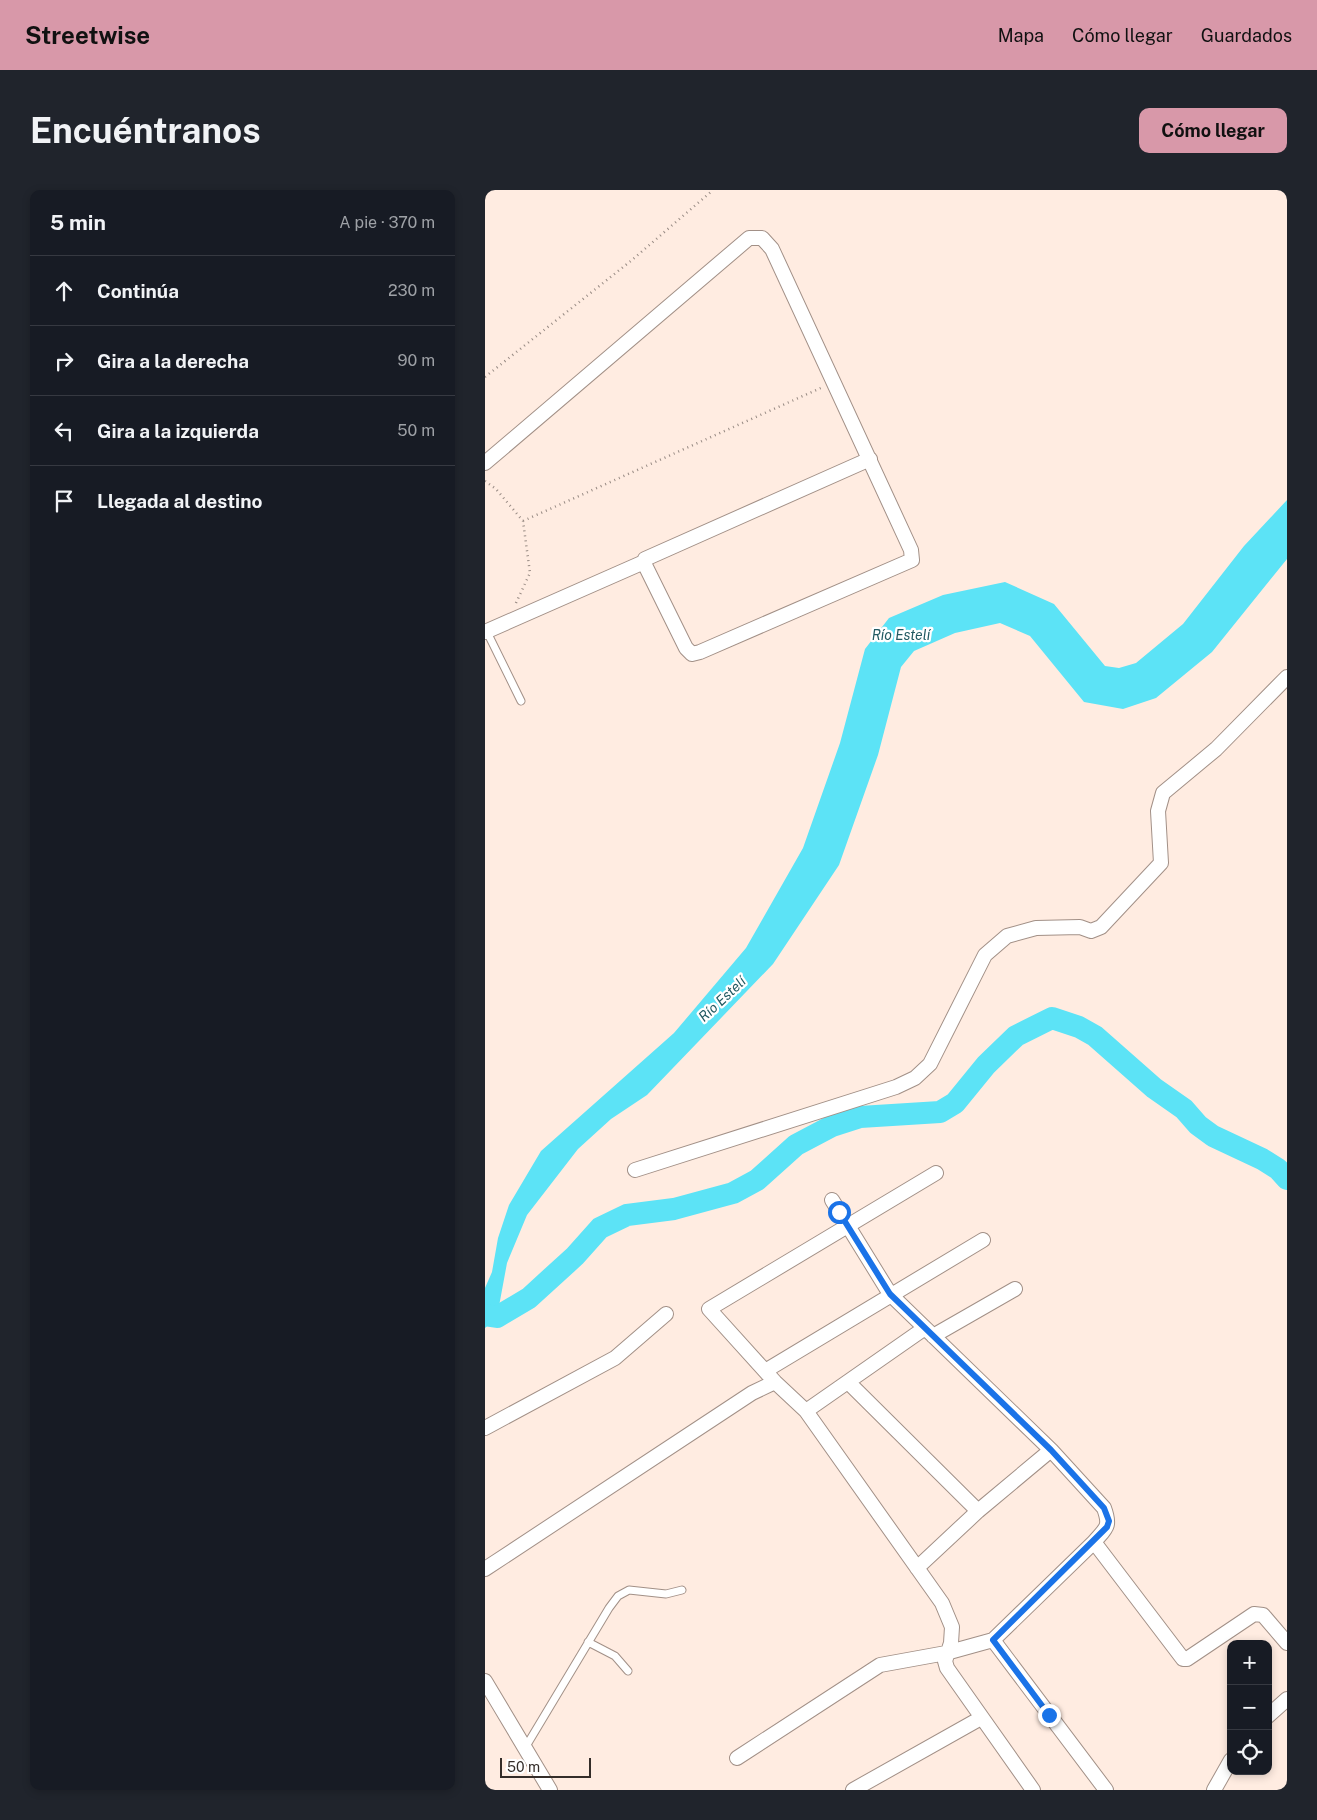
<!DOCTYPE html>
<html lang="es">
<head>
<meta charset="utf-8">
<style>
	:root { --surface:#171b24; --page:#20242c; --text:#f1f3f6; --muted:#9ea1a6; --line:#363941; --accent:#d898a9 }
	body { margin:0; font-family:"Public Sans",sans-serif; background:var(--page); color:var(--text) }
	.controls { position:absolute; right:15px; bottom:15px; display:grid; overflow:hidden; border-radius:10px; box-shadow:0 2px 8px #0003 }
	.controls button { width:45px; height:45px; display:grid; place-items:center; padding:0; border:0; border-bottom:1px solid var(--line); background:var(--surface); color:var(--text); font:25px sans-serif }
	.scale { position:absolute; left:15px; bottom:12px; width:91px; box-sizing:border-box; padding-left:5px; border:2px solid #342d29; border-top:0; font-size:14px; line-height:18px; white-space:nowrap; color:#342d29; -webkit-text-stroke:4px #fff; paint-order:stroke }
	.stop { position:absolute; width:15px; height:15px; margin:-11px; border:4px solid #1a73e8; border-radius:50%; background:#fff }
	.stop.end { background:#1a73e8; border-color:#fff; box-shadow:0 1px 5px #0008 }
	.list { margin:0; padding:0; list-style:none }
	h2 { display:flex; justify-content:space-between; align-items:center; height:65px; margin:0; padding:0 20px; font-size:21px }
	h2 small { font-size:16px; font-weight:400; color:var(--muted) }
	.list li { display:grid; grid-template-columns:32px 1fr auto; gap:15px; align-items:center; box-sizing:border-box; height:70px; padding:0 20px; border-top:1px solid var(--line) }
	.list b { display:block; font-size:19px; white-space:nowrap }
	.list em { font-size:16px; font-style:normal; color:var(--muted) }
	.icon { flex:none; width:28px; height:28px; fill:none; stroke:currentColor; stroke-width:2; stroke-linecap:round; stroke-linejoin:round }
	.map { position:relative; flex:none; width:802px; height:1600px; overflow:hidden; border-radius:10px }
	header { display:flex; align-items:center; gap:30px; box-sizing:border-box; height:70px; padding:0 25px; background:var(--accent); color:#111 }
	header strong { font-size:24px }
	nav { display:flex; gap:28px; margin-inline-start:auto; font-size:18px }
	.intro { display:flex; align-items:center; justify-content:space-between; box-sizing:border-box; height:120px; padding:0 30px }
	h1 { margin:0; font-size:35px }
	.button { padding:12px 22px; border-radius:10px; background:var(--accent); color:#111; font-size:18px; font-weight:700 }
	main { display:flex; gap:30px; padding:0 30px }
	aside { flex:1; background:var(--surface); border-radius:10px; box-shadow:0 2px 8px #0003 }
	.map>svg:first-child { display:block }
	.water { fill:#5ce3f6 }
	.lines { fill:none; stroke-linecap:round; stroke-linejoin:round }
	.river { stroke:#5ce3f6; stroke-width:22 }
	.service-casing { stroke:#a29087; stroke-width:9 }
	.minor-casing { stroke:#a29087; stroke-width:16 }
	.path { stroke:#988b84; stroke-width:2.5; stroke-dasharray:1 4; stroke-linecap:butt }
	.service { stroke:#fff; stroke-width:7 }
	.minor { stroke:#fff; stroke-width:14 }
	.route { stroke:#1a73e8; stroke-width:6 }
	.labels { text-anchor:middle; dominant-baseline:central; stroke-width:4.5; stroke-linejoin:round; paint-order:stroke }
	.water-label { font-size:14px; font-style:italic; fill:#225a62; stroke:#fff }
</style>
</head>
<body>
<header>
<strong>Streetwise</strong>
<nav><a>Mapa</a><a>Cómo llegar</a><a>Guardados</a></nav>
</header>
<div class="intro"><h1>Encuéntranos</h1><a class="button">Cómo llegar</a></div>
<main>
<aside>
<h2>5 min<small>A pie · 370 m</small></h2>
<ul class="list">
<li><svg class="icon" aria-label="ahead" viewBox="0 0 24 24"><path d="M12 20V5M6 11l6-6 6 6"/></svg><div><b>Continúa</b></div><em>230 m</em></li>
<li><svg class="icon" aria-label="right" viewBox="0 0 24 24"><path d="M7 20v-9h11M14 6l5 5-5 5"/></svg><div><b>Gira a la derecha</b></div><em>90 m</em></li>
<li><svg class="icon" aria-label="left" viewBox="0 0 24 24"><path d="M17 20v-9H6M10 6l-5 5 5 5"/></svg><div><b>Gira a la izquierda</b></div><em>50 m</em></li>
<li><svg class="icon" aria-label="arrive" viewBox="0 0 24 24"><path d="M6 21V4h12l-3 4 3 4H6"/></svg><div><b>Llegada al destino</b></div></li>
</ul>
</aside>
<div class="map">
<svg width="802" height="1600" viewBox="0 0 802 1600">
	<rect width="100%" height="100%" fill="#ffece1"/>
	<path class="water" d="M802,310V369L727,462L671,508L638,519L599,512L545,446L515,433L470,443L429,461L416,477L393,565L354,675L288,774L162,905L126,929L93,959L42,1025L22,1073L12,1127L0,1138V1098L7,1082L13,1048L24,1015L56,961L189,843L261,758L318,658L355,553L380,459L404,428L458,405L520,392L569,414L620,476L634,478L651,473L698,434L759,356Z"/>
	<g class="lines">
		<path class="river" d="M0,1125L12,1127L44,1108L90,1066L115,1038L142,1025L189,1019L248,1003L272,990L311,955L347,936L375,927L455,922L470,913L501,875L531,846L567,828L594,837L610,846L669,898L699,919L713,935L728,946L777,969L793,979L802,989"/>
		<g class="service-casing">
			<path id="service" d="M2,442L36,511
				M103,1452L130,1466L143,1481
				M40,1558L124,1418L133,1406L144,1400L181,1404L197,1400"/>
		</g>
		<g class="minor-casing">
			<path id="minor" d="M0,273L264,48H277L287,59L426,360L427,370L215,462L207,464L201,458L160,375V369L385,269
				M0,442L159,372
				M150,980L411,897L430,888L445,874L500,765L522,746L551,738L595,737L606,741L616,737L676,673L673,621L678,603L731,559L802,487
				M451,983L224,1119L290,1192L321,1221L457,1413L467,1437L466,1453L460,1471L462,1478L548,1600
				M448,1146L530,1099
				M280,1181L498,1050
				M363,1192L493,1321
				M321,1221L440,1138
				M0,1238L130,1168L181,1124
				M609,1352L698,1469H702L769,1424L778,1425L802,1453
				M432,1378L493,1321L566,1260
				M0,1379L267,1203L290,1192
				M508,1450L621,1600
				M0,1491L65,1600
				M783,1526L802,1509
				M252,1568L395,1475L461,1463L508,1450L609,1352C621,1338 626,1337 619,1318L566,1260L405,1104L347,1010
				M368,1600L496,1528
				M729,1600L746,1570"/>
		</g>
		<path class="path" d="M0,187L147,70L228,0
			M0,291L11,299L38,331L45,383L30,415
			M38,331L338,197"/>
		<use href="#service" class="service"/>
		<use href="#minor" class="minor"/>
	</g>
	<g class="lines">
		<path class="route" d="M354,1022L405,1104L566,1260L619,1318L624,1331L622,1337L508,1450L564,1525"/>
	</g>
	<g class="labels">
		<g class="water-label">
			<text x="416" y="445">Río Estelí</text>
			<text transform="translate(237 809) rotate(-43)">Río Estelí</text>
		</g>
	</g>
</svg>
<div class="controls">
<button>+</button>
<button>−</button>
<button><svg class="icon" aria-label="locate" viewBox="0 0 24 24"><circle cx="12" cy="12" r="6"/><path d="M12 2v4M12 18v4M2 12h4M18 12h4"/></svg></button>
</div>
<div class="scale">50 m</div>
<div class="stop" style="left:354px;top:1022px"></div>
<div class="stop end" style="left:564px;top:1525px"></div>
</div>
</main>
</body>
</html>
